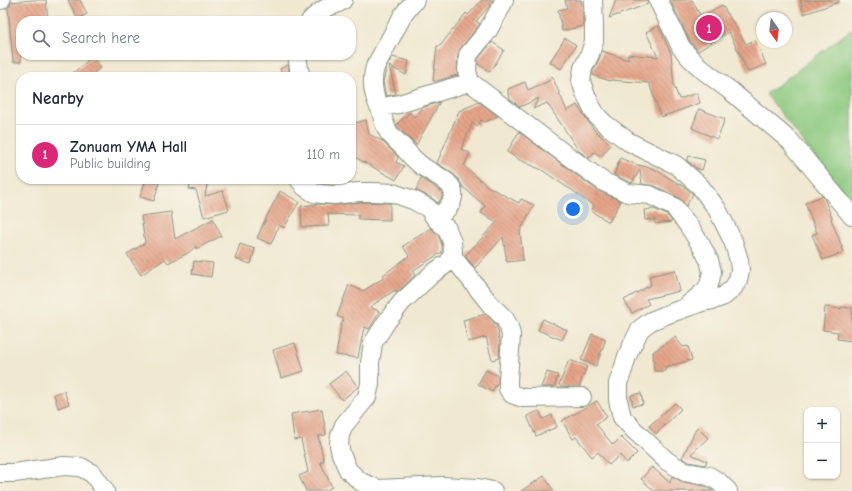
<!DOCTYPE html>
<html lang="en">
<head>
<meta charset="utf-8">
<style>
	:root { --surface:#fff; --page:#f6f6f7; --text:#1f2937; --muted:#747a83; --line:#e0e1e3; --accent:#db2777 }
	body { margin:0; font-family:"Comic Neue",sans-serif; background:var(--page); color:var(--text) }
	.controls { position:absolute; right:12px; bottom:12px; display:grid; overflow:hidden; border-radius:8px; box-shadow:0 1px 3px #0004 }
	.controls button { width:36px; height:36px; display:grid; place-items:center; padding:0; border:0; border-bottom:1px solid var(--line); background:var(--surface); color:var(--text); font:20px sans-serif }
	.compass { position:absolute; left:756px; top:12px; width:36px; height:36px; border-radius:50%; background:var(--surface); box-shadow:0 1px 3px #0004; rotate:166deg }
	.you { position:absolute; left:573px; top:209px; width:14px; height:14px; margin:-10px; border:3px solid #fff; border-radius:50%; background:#1a73e8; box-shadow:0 0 0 6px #1a73e833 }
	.badge { display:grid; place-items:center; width:26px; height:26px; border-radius:50%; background:var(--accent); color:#fff; font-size:13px; font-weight:700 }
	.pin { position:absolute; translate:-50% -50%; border:2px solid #fff; box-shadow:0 1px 4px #0006 }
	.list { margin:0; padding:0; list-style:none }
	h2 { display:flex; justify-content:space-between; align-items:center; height:52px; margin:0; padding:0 16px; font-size:17px }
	h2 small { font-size:13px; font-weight:400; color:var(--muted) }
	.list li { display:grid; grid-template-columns:26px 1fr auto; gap:12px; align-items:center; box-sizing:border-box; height:60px; padding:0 16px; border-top:1px solid var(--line) }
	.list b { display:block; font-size:15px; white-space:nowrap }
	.list p { margin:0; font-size:13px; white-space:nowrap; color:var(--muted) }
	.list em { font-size:13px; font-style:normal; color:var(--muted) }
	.icon { flex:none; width:22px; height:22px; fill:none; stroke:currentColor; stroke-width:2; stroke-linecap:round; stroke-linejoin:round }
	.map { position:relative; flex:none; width:852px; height:491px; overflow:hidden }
	.search { position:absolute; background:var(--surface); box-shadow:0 1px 3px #0004; left:16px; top:16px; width:340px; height:44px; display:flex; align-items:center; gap:10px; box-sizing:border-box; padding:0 14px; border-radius:16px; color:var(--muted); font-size:15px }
	.panel { position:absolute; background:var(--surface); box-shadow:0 1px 3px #0004; left:16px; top:72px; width:340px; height:112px; border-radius:16px }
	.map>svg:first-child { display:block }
	.garden { fill:#8cc97f; stroke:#56835a }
	.building { fill:url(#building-back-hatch) }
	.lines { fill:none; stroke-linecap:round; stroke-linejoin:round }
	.minor-casing { stroke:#889282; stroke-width:20 }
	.minor { stroke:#fff; stroke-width:18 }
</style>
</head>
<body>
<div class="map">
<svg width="852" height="491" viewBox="0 0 852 491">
	<defs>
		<pattern id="building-back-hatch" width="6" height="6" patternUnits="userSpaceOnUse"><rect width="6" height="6" fill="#e5a489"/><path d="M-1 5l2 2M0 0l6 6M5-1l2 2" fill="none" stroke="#b98771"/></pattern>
	</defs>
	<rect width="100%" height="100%" fill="#f7f3e8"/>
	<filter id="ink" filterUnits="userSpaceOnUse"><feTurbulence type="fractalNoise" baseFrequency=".025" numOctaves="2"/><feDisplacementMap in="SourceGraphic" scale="8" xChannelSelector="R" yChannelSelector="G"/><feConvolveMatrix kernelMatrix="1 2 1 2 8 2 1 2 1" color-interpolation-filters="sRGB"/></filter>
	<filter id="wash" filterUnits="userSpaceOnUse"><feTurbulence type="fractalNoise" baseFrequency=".012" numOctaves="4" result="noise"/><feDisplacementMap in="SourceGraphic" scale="16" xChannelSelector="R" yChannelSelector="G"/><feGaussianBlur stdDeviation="0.9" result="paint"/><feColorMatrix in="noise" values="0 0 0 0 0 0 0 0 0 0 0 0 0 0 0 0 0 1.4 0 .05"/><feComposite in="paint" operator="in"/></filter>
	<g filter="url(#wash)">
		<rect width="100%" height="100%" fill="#f0e8d0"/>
		<path class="garden" d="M852,29V205L766,94Z"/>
		<g id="blocks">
			<path class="building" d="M32,0H46L48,21H21V62H13L8,8L10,6L11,2Z
				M68,0H80L87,14L78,19Z
				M482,0H493L488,8L476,21L480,24L460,49L458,54L457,75L437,81H433L437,46H440L466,13L468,15Z
				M565,0H581L583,10V26L562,31L558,10L567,8Z
				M616,0H648V4L609,18Z
				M670,0H692L701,17L722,5L746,44L755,40L766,64L748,72L729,32L698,51L690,41L683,28H684Z
				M800,0H839V2L804,14Z
				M658,26L671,53L674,86L679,99L697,93L700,103L661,117L649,83L611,80L610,81L593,75V71L599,59L602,51L628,60V54L658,57L646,32Z
				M565,38L576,45L561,69L550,62Z
				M492,42L504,50L490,72L478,64V59Z
				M92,57L101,67L89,77H68Z
				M392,57L409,61L406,75L389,66L396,94L386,96L383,82L387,66Z
				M288,65L290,77H283L280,69Z
				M552,76L567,111L577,105L594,130L611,144L601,157L594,152L589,158L576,149L577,148L547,103L533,109L539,98L520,107L510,99L508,94V89L525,82L528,90L549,81Z
				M440,102L416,145L396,125L410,112L414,117L424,107Z
				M479,102L498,116L485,122L481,120L477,126L473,122L461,149L470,153L464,166L487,186L519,203L521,199L534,205L520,231L523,260L507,262L503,237L475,268L465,256L497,222L481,213L485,206L463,187L459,180L455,175L437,163L459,111Z
				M699,109L725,119L717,139L692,128Z
				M366,120L369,134L382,141L398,157L396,162L404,166L396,180L351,155V124Z
				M519,132L598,191L621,201L609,222L591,211L594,206L569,188H568L542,170L520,160L507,152Z
				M689,156L705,160L702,170L696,168L687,161Z
				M620,158L640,166L639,165L654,169L686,188L693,194L686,206L679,198L655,186L642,184L640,170L632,183L614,175Z
				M421,178L434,186L442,193V197L438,203L433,199L416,190Z
				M146,179L159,183L154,201L140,197Z
				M191,179H208L205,196L223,191L229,210L204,217L196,190L189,189Z
				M280,191L299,202L284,228L279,225L271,244L257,238L267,216Z
				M822,196L824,198L832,218L831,219L844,252L823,260L812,235L817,233L805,203Z
				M360,202L390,203V220L358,219V215L328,214L329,226L302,227L301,206L321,204L335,205Z
				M654,209L667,215L672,221L671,222L655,224V219L645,220L644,210Z
				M171,212L175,239L213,219L221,236L196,249V246L188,253L168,263L165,259L141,275L127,254L145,243L141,216Z
				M431,228L438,235L442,245V252L412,271L415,275L402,288L396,292L395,290L370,307L379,311L375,320L369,329L364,327L358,358L336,355L341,325L344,319L337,316L349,285L363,291L385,277L383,275L409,256L403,246Z
				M240,244L255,249L251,264L235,259Z
				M194,261L213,263L211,277L192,274Z
				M675,270L680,291L646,299L649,304L632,313L624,300L651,285L649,276Z
				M825,307L841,309V307L852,308V341L837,339L838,332L823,330Z
				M486,314L496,325L499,334L498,335L500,343L499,358L492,360L486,337L468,342L463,320Z
				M543,319L567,330L562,340L538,330Z
				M592,334L606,339L596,366L581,360Z
				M675,337L683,347L688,346L692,360L665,367V371H654L653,352Z
				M295,343L304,371L281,378L273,350Z
				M569,360L587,366L579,387H562L559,385Z
				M486,370L498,376V382L492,392L478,384Z
				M346,371L358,387L342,400L329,384Z
				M547,372L558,375L554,387H541Z
				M64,391L69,404L58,408L54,394Z
				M641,393L643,404L633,406L631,395Z
				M597,401L607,417L596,424L613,445L621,437L637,453L627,463L620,455L609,465L598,452L592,457L576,437L573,439L562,421Z
				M675,403L681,409L656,434L649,426Z
				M322,409L326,435L318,436L324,461L320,462L332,487L324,491H306L299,476L308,472L301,439L294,440L291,414Z
				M539,411L543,419L552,415L557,427L536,436L527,416Z
				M697,427L708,438L691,454L707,461L705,465L689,462L682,458Z
				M652,467L670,483L672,476L683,482L705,486L713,491H654L641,479Z
				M544,476L554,491H521Z"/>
		</g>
	</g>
	<g filter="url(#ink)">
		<use href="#blocks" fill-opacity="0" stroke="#889282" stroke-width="1"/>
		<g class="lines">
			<g class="minor-casing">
				<path id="minor" d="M0,0H1
					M415,0L403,15L375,67C371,80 373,93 378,105L382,107L399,104L470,82
					M504,0L501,7L487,32L468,55L467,71L470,82L561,151L604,182L628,193L650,195L674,207L688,225L701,245L709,260L712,272L709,285L705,291L688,305
					M593,0L594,27V41L590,54L583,68L581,81L585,93L590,104L596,115L605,124L629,142L676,165L700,186L717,209L733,241L739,260L740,270L738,280L733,288L724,296L713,300L702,302L668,314L651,321L640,329L627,356L623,370L618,383V400L622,417L634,430L667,461L685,472L709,476L719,482L728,491
					M658,0L681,47L690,58L703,70L732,92L790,141L852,216
					M310,21C315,15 321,11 328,7C333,5 339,4 343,0
					M297,55L299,69L301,77
					M380,107C382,116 384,125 389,133C393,138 398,142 402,146C408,153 415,161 422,166C431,173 450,180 453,191C455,204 444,212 436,219
					M299,179L305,187L314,193L322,194L334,195L359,192H373L393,193L413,200L428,208L436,219L447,229L452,242L453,251L452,256L449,262L432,274L402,302L387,321L373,343L370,363V384L367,397L344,425L340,435L339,445L341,454L348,470L361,482L378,489L442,486L478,488L493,491
					M452,256L490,304L505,319L509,327L511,335L508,380V389L512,394L523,398L582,397
					M0,473H14L64,466L81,467L93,474L105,491"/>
			</g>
			<use href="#minor" class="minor"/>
		</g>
	</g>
</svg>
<div class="controls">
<button>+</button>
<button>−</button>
</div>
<svg class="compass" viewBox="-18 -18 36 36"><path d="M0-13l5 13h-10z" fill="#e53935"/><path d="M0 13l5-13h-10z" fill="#747a83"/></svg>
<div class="you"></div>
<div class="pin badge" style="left:709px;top:28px">1</div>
<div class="search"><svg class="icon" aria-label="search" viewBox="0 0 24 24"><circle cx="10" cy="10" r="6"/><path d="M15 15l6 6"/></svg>Search here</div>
<section class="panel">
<h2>Nearby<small></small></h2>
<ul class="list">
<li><span class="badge">1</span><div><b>Zonuam YMA Hall</b><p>Public building</p></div><em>110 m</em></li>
</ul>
</section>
</div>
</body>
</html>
